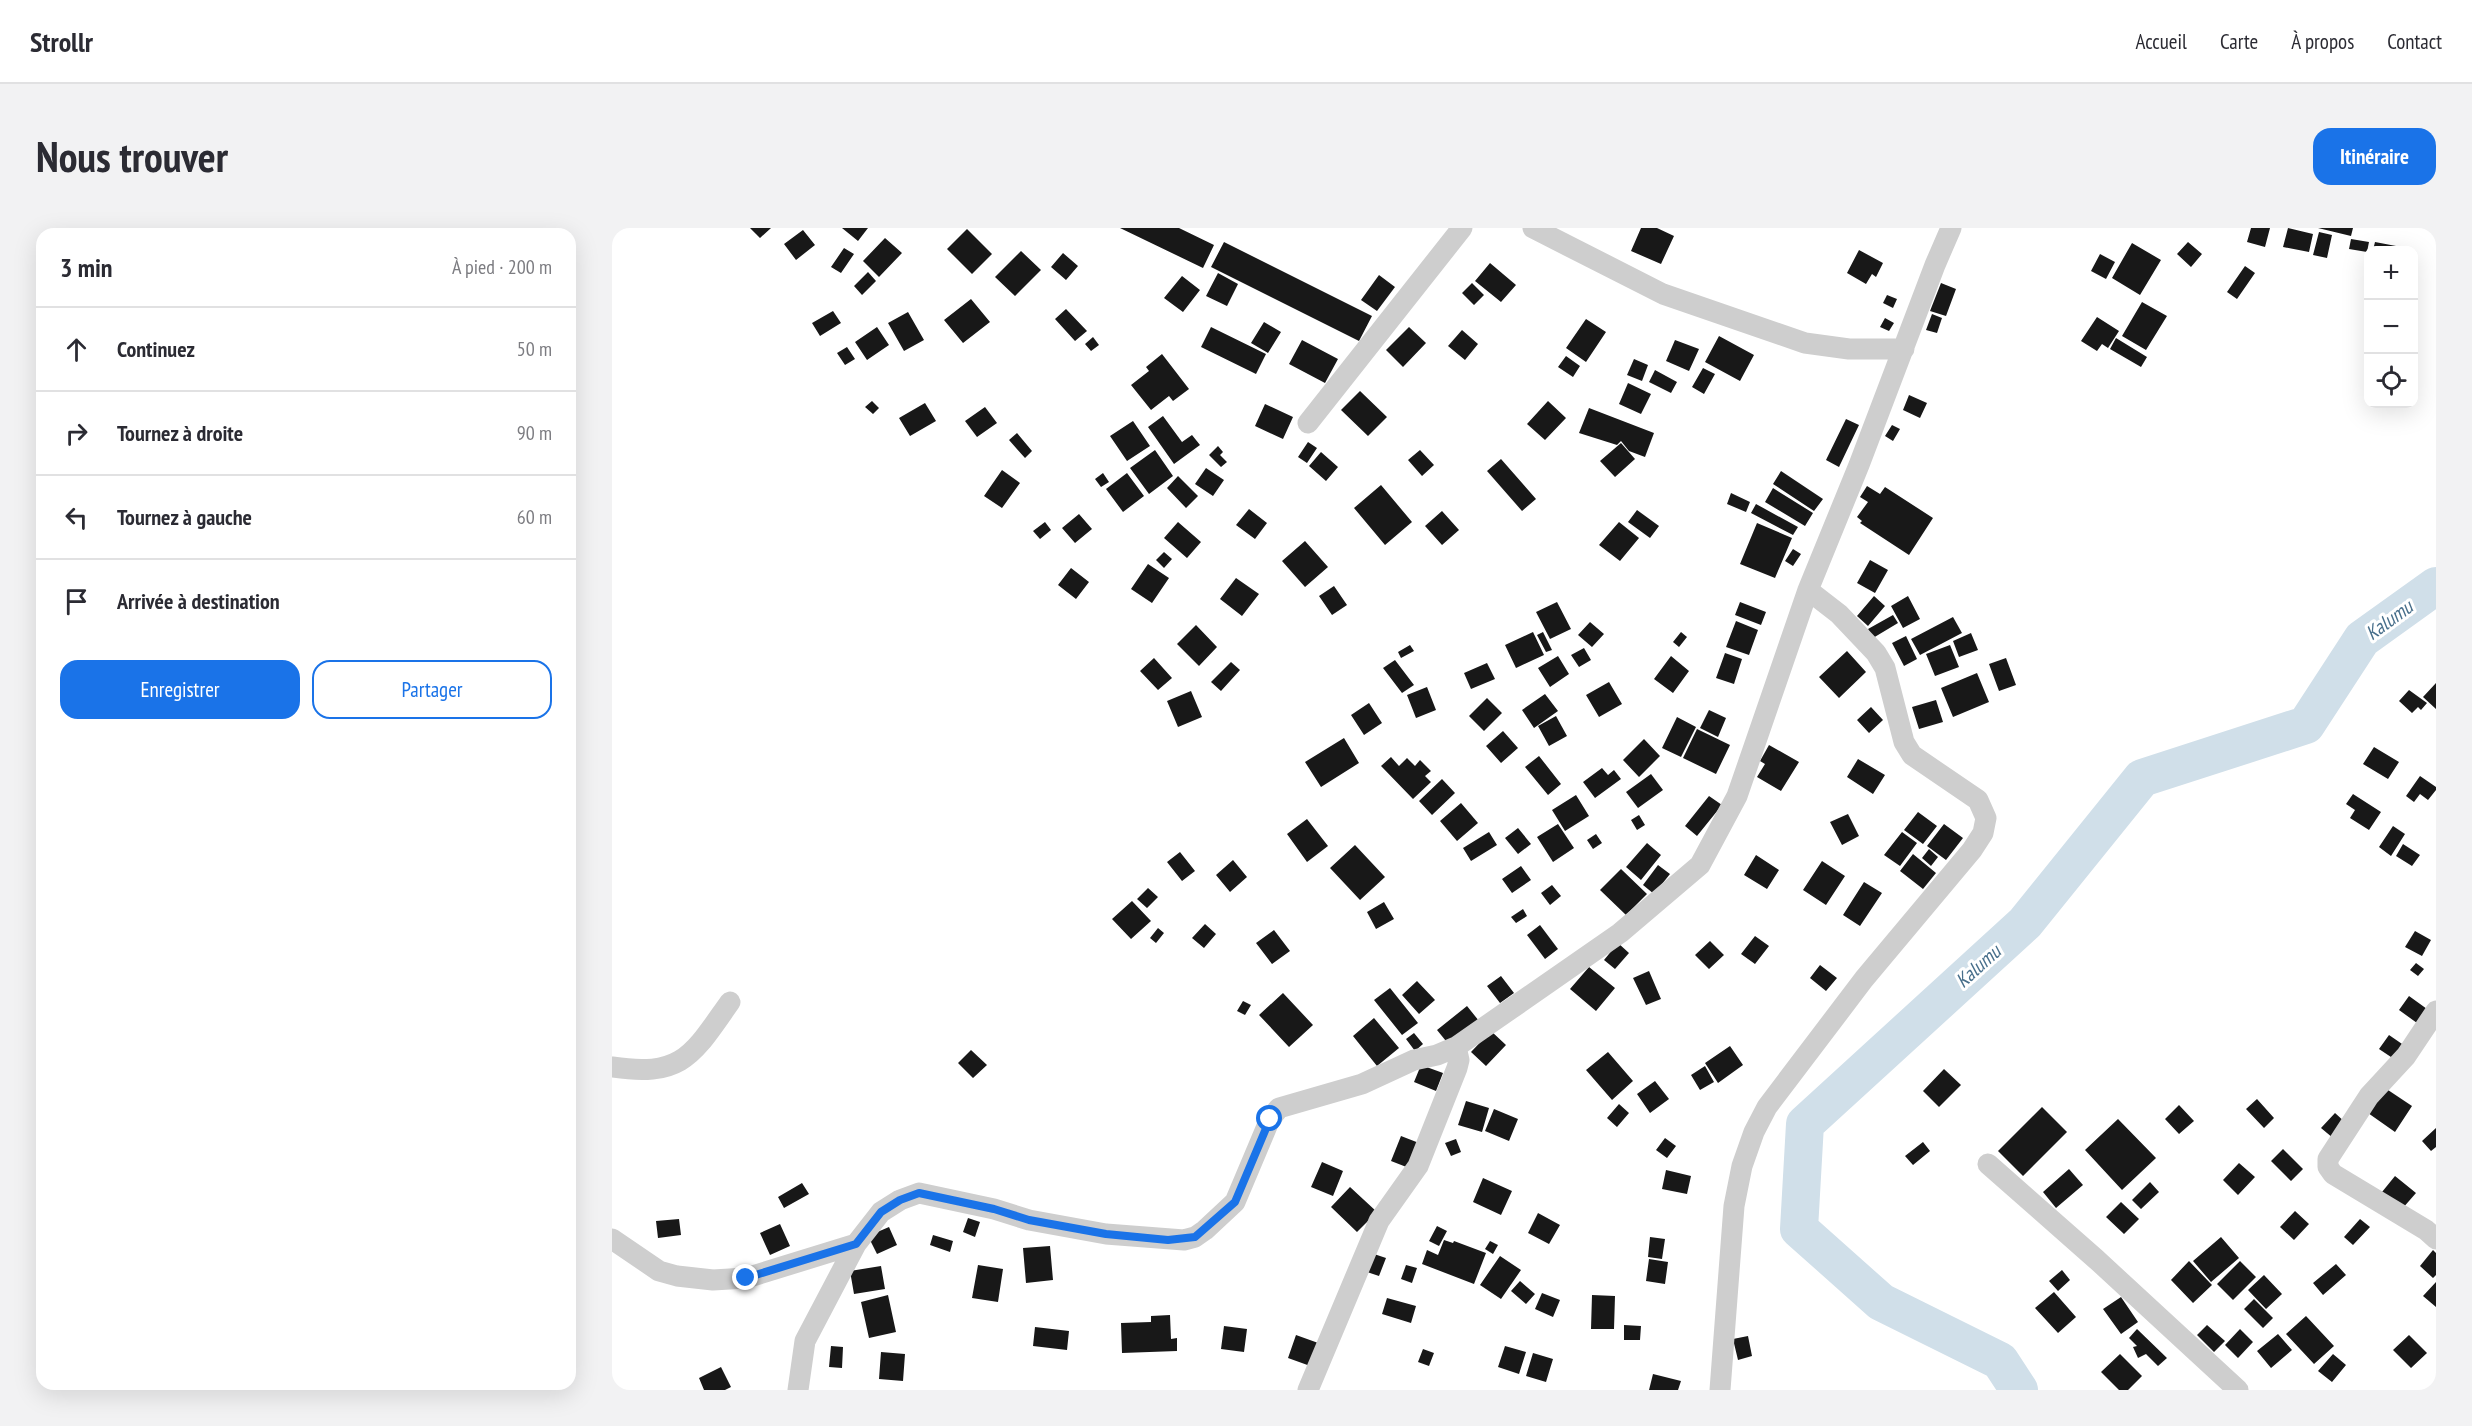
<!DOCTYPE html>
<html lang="fr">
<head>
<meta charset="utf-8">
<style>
	:root { --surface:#fff; --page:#f2f2f3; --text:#2b2b33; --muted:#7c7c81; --line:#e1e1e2; --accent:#1a73e8 }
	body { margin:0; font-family:"PT Sans Narrow",sans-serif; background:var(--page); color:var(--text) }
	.controls { position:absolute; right:18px; top:18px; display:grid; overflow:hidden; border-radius:12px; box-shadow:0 6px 24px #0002 }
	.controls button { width:54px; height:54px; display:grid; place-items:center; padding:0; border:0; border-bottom:2px solid var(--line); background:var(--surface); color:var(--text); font:30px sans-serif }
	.stop { position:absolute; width:18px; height:18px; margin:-14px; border:4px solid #1a73e8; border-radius:50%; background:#fff }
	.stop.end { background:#1a73e8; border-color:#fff; box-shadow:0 2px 6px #0008 }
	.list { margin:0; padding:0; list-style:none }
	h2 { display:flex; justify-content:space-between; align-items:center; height:78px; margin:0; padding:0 24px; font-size:26px }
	h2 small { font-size:20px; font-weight:400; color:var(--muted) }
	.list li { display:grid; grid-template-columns:39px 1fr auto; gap:18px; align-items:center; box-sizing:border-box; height:84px; padding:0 24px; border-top:2px solid var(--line) }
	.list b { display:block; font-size:22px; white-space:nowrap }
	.list em { font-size:20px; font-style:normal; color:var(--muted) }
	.actions { display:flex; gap:12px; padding:18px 24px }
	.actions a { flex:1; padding:14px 0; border:2px solid var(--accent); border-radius:18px; text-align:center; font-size:21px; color:var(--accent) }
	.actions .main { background:var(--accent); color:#fff }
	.icon { flex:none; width:33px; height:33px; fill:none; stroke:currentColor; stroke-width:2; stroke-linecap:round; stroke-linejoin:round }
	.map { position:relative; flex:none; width:1824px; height:1162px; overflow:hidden; border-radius:18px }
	header { display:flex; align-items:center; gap:36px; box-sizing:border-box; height:84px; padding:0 30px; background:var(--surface); border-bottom:2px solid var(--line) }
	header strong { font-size:28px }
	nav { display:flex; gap:33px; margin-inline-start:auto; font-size:21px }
	.intro { display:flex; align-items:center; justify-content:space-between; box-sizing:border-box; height:144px; padding:0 36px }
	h1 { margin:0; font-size:42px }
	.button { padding:15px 27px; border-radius:18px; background:var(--accent); color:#fff; font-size:21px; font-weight:700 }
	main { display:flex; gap:36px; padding:0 36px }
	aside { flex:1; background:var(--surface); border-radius:18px; box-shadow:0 6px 24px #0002 }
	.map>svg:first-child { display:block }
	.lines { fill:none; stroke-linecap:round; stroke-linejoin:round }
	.river { stroke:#d0dfe9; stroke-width:38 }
	.building { fill:#181818 }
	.minor { stroke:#cecece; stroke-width:21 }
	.route { stroke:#1a73e8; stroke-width:8 }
	.labels { text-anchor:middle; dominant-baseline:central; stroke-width:6; stroke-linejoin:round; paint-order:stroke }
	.water-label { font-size:20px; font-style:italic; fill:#486f8b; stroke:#fff }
</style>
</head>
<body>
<header>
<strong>Strollr</strong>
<nav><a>Accueil</a><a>Carte</a><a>À propos</a><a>Contact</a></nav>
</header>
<div class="intro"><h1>Nous trouver</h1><a class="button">Itinéraire</a></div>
<main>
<aside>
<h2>3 min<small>À pied · 200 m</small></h2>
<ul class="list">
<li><svg class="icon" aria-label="ahead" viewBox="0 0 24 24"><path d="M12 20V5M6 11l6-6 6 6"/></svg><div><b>Continuez</b></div><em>50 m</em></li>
<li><svg class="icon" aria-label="right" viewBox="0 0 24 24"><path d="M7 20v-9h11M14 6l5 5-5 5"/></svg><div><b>Tournez à droite</b></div><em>90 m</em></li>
<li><svg class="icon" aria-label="left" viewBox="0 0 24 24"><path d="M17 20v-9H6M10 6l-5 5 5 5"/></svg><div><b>Tournez à gauche</b></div><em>60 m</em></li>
<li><svg class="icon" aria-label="arrive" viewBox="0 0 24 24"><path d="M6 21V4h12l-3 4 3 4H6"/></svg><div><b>Arrivée à destination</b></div></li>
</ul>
<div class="actions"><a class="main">Enregistrer</a><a>Partager</a></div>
</aside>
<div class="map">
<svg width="1824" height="1162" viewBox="0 0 1824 1162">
	<rect width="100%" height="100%" fill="#fff"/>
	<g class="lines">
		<path class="river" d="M1407,1162L1388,1133L1269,1074L1187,1001L1193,896L1413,695L1530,550L1694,497L1750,411L1824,358"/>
	</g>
	<path class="building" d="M138,0H159L148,10Z
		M230,0H256L246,13Z
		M508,0H567L602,17L591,40Z
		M1029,0H1045L1062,8L1049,36L1019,23Z
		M1639,0H1658L1653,19L1635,14Z
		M1676,0L1701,6L1697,24L1671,19Z
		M1706,0H1741L1739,8Z
		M355,1L380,26L360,46L335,21Z
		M191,2L203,17L184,32L172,16Z
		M1707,4L1720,7L1715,30L1701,27Z
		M273,10L290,25L267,49L251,33Z
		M1739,11L1757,14L1755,24L1737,21Z
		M612,14L760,88L747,113L599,39Z
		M1576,14L1590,26L1579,39L1565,26Z
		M1763,14L1784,18L1783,22H1761Z
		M1520,15L1549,32L1528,67L1500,50Z
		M232,20L242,26L229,45L219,39Z
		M1247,22L1271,35L1264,49L1260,46L1254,56L1235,45Z
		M409,23L429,42L403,68L383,49Z
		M451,25L466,38L454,52L439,39Z
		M1488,26L1503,34L1494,51L1479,43Z
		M878,35L904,57L889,74L863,53Z
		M1633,38L1643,45L1625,71L1615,64Z
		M256,44L264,53L250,67L242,58Z
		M606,45L626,56L615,78L594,68Z
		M767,47L783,59L765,83L749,72Z
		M570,48L588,62L571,84L552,70Z
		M860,55L872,67L862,77L850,65Z
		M1329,55L1344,61L1334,88L1318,83Z
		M1275,67L1285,71L1281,80L1271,75Z
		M359,71L378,94L351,115L332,92Z
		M1530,74L1555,88L1534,122L1510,108Z
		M454,81L475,103L463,113L443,91Z
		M221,83L229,95L208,108L200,95Z
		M296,84L312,112L292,123L276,95Z
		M1320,86L1330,90L1325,105L1314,102Z
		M1485,89L1507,103L1496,120L1490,116L1485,123L1469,113Z
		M1273,90L1282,95L1277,103L1268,99Z
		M974,91L994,104L974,134L954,120Z
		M652,94L669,104L656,125L639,115Z
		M265,99L277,117L255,132L243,114Z
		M599,99L654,126L644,146L589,119Z
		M797,99L814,115L791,139L774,122Z
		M850,102L866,116L853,132L836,118Z
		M1107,108L1142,127L1128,153L1093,134Z
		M481,109L487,117L479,123L473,116Z
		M1504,110L1535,129L1529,139L1498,121Z
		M690,112L726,131L713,155L677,136Z
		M1063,112L1087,121L1077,143L1054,133Z
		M235,119L243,131L233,137L225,125Z
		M550,126L577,161L561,173L557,168L539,182L519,157L537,143L534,139Z
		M954,128L968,138L961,149L946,139Z
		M1022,131L1036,137L1030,153L1015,147Z
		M1091,140L1103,146L1092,166L1080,159Z
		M1043,142L1065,154L1059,165L1037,154Z
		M1016,155L1039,166L1029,186L1007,176Z
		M748,163L775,189L756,208L729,182Z
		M1297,167L1315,175L1308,190L1291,182Z
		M260,173L267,180L261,186L253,179Z
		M936,173L954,190L933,212L915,196Z
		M313,175L324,193L298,208L287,190Z
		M653,176L681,189L671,211L643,198Z
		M373,179L385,195L365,209L353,193Z
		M977,180L1042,205L1033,229L1017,223L1009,213L1005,217L967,205Z
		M551,188L570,214L580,207L588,217L562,236L536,199Z
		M1234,191L1247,197L1227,239L1214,232Z
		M521,193L538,218L515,233L498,208Z
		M1280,197L1288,201L1281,213L1273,208Z
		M405,205L420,223L413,230L397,212Z
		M696,214L705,220L695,235L686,229Z
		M1009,215L1023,231L1003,249L988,233Z
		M606,218L611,224L608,227L615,234L609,239L597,227Z
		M543,222L561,248L537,266L518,240Z
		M808,222L822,237L810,248L796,232Z
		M709,224L726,239L714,253L697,238Z
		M889,231L924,271L910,283L875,243Z
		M594,240L612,252L601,268L583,256Z
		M390,242L408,255L390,280L372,268Z
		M1169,243L1211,271L1202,283L1161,256Z
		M491,245L497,254L489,259L483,251Z
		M515,245L532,268L511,284L494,261Z
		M566,248L586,268L574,280L555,260Z
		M769,257L800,294L773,317L742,280Z
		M1255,258L1268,266L1273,259L1321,290L1297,327L1248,295L1250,293L1245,289L1256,274L1248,269Z
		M1161,260L1201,285L1193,298L1153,274Z
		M1119,265L1138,274L1134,284L1115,276Z
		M1144,276L1186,299L1181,307L1139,285Z
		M637,281L655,295L643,311L624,297Z
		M1025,282L1047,298L1038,310L1016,294Z
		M830,283L847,302L830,317L813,298Z
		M467,286L480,301L463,315L450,300Z
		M433,294L439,302L428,311L421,303Z
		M566,294L589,314L575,330L552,310Z
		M1007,294L1027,310L1008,333L987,317Z
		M1145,295L1180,310L1163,350L1128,336Z
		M693,313L716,339L693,359L670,333Z
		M1181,321L1189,326L1181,338L1173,333Z
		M552,324L560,331L552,340L544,332Z
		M1258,332L1276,342L1263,365L1245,355Z
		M536,336L557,350L540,375L519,361Z
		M459,340L477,354L464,371L446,357Z
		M624,350L647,366L630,388L608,371Z
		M722,358L735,377L720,387L707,368Z
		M1262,368L1273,378L1256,398L1245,388Z
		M1296,368L1308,391L1291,400L1279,378Z
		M945,374L959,401L938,411L924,384Z
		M1128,374L1154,384L1149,397L1123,387Z
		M1281,387L1286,395L1261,410L1256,401Z
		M1341,389L1350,405L1308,427L1299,411Z
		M1124,393L1146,402L1137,427L1114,419Z
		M978,394L992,406L980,419L966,407Z
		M584,397L605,419L587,438L565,416Z
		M921,404L932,427L904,440L893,417Z
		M931,404L940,422L934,424L925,407Z
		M1069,404L1075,409L1067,419L1061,414Z
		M1359,405L1366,422L1347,429L1341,413Z
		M1294,408L1305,431L1292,438L1280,415Z
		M798,417L802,423L789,430L786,424Z
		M1338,417L1347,439L1323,448L1314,426Z
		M972,420L979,432L967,439L959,427Z
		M1235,423L1254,444L1227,470L1207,449Z
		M1113,425L1130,431L1122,456L1104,450Z
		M946,428L957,446L938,459L926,440Z
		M1059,428L1077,443L1061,465L1042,451Z
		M542,430L560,450L546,462L528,443Z
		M1394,430L1404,457L1387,463L1377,436Z
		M783,432L802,457L790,465L771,440Z
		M619,434L628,442L609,463L599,454Z
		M875,435L883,451L859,461L852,445Z
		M1365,445L1377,474L1341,489L1329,460Z
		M997,454L1010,476L987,489L974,467Z
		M1824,455V481L1811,469Z
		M815,459L824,482L804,490L795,467Z
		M1797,462L1815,475L1809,482L1806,479L1800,485L1787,473Z
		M579,463L590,489L566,499L555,473Z
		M933,466L946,483L922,500L910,482Z
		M875,470L890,485L872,503L857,488Z
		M1324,472L1331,494L1307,501L1300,479Z
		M757,475L770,495L752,507L739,487Z
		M1259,479L1271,492L1257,505L1245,492Z
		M1097,482L1114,490L1106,509L1088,500Z
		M944,488L955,508L937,518L926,498Z
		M1065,489L1084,499L1069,529L1050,520Z
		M1085,501L1118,517L1104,546L1071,530Z
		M891,503L906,520L889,535L874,518Z
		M732,510L747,535L709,559L693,534Z
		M1032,511L1048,528L1027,549L1011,532Z
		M1157,517L1187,534L1169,563L1145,549L1153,536L1148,533Z
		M1762,519L1787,534L1776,551L1751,536Z
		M927,528L949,556L936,567L913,539Z
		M779,529L787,538L795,530L803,538L808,532L819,543L813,548L819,554L801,571L769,538Z
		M1246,531L1273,547L1261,566L1235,549Z
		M990,540L996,547L1002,542L1009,551L983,570L971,554Z
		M1039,546L1051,562L1026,580L1014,564Z
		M1808,548L1824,559V562L1816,572L1808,566L1802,574L1794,568Z
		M830,551L843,565L820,587L807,573Z
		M1741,566L1769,584L1757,602L1738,590L1743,582L1734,576Z
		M964,567L977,588L953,603L940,582Z
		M1097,568L1110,577L1085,608L1073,598Z
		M849,575L866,595L845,613L828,593Z
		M1306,584L1325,598L1311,616L1292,602Z
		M1236,586L1247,608L1230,617L1218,594Z
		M1027,587L1033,597L1025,602L1019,592Z
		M695,591L716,618L695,634L675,606Z
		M946,596L962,620L941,634L925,609Z
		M1332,596L1351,610L1334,632L1315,618Z
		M1781,598L1793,606L1779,628L1767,619Z
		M906,600L919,616L906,626L893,610Z
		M877,604L885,617L859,633L851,620Z
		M1290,604L1305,615L1288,638L1272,627Z
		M984,606L990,615L981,621L975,612Z
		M1035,615L1049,627L1029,652L1014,639Z
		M1791,616L1808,627L1800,638L1784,628Z
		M743,617L773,649L748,672L718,640Z
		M1317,621L1326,629L1319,638L1310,630Z
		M568,624L583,643L570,653L555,634Z
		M1301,626L1324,645L1311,661L1288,643Z
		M1144,627L1167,642L1155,661L1132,647Z
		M621,632L635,649L618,664L604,647Z
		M1210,633L1233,648L1214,677L1191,662Z
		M1046,637L1058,646L1042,666L1031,657Z
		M909,638L919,652L900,665L890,651Z
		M1009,641L1035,666L1014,687L988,662Z
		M1252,654L1270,665L1248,698L1231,687Z
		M940,657L949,668L938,677L929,665Z
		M536,660L546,669L535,680L525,671Z
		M520,673L539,693L519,711L500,691Z
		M772,674L782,691L764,701L755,684Z
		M911,681L915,688L904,695L899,689Z
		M593,696L604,706L592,720L580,710Z
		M928,697L946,721L933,731L915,707Z
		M546,700L552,705L544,715L538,710Z
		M662,702L678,723L660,736L644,715Z
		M1803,703L1819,712L1810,728L1793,719Z
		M1143,708L1157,718L1143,736L1129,726Z
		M1098,713L1112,727L1097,741L1083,727Z
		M1006,715L1017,725L1003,741L992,732Z
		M1804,735L1812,741L1806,748L1798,742Z
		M1208,737L1225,750L1214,763L1198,750Z
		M977,739L1003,760L984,783L958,761Z
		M1037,743L1049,771L1034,777L1021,750Z
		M889,748L902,765L888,775L875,758Z
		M805,753L823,772L807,786L790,767Z
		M778,760L806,795L790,807L762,772Z
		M671,765L701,797L677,819L647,787Z
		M1797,768L1815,781L1805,795L1787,782Z
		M631,773L639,777L633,787L625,783Z
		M855,778L867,793L838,818L825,802Z
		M762,790L787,820L765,838L741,808Z
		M879,803L894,817L874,838L859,824Z
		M802,805L811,816L803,823L794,811Z
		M1777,807L1793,818L1782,831L1767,821Z
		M1118,818L1131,837L1106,855L1093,835Z
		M359,822L375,837L361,850L346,835Z
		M996,824L1021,853L1000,872L974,842Z
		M809,837L831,845L824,863L802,854Z
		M1093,838L1102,854L1088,862L1079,847Z
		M1332,841L1349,857L1327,879L1311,863Z
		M1043,853L1057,871L1038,885L1025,866Z
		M1773,860L1800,878L1783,904L1756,885Z
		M1645,871L1662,890L1652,900L1634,881Z
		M854,873L877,880L870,904L846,897Z
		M1007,876L1017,885L1005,899L995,890Z
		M1567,877L1582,893L1567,906L1553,891Z
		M1430,879L1455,904L1411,948L1386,923Z
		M882,881L906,891L897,913L873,903Z
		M1723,885L1734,895L1721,910L1709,900Z
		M1506,891L1544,930L1510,962L1473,922Z
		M1824,900V919L1819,923L1810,913Z
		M789,908L807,915L797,940L779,933Z
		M1053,910L1064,918L1055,930L1044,922Z
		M844,911L849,924L839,928L833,915Z
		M1311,914L1318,923L1301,937L1293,928Z
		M1671,921L1691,941L1679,953L1659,933Z
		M710,934L731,943L721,968L699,959Z
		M1627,935L1643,949L1626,967L1611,952Z
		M1457,941L1471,957L1444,980L1431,964Z
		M1054,942L1079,948L1075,966L1050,961Z
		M1783,948L1804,965L1790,981L1770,964Z
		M871,950L900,963L889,987L861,974Z
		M1538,954L1547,964L1529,981L1520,972Z
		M190,955L197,966L172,980L166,969Z
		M738,959L765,984L745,1004L719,979Z
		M1509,974L1527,991L1512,1006L1494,989Z
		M1683,983L1697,996L1682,1012L1668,999Z
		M926,985L948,997L937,1016L916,1005Z
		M356,990L368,994L363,1009L351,1004Z
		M67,991L69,1007L46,1010L44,993Z
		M1748,991L1758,999L1741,1017L1732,1009Z
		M168,996L178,1018L158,1027L148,1005Z
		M825,998L835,1003L827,1018L817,1013Z
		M277,999L285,1017L265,1026L256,1008Z
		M321,1007L341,1013L338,1024L318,1017Z
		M1038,1009L1053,1011L1050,1031L1036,1029Z
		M1609,1009L1627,1030L1599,1054L1581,1033Z
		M832,1012L841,1015L842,1013L874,1025L862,1056L810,1036L815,1022L826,1027Z
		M878,1013L886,1017L881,1026L873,1021Z
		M438,1018L441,1052L414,1055L411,1020Z
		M1821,1022L1824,1025V1047L1821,1050L1808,1038Z
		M762,1026L774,1030L767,1048L755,1044Z
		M888,1028L909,1042L889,1071L868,1057Z
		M1037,1031L1056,1034L1053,1056L1034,1053Z
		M1577,1033L1600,1057L1581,1075L1559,1052Z
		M1628,1033L1644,1049L1621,1072L1605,1056Z
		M1724,1036L1734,1047L1711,1067L1701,1055Z
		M366,1037L391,1041L386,1074L360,1070Z
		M794,1037L805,1040L800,1055L789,1051Z
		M269,1038L273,1061L242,1066L238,1043Z
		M1450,1042L1458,1052L1446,1063L1437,1053Z
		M1652,1047L1670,1066L1654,1081L1636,1062Z
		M908,1053L923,1066L914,1076L899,1063Z
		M1824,1054V1079L1811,1068Z
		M1442,1064L1464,1089L1446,1105L1423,1080Z
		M930,1065L948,1072L941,1089L923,1081Z
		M276,1067L284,1104L257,1110L249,1074Z
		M980,1067L1003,1068L1002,1101H979Z
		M1509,1069L1526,1094L1509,1106L1491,1081Z
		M775,1070L804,1078L799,1095L770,1086Z
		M1642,1071L1661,1090L1651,1100L1632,1081Z
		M558,1087L559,1111L565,1110V1123L510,1125L509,1095L539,1094V1088Z
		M1694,1088L1722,1118L1702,1136L1674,1106Z
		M1012,1097L1029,1098L1028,1112H1012Z
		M1595,1097L1613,1113L1602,1124L1585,1107Z
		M612,1098L635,1101L632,1124L609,1121Z
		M423,1099L457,1103L455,1122L421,1118Z
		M1525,1101L1555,1130L1546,1138L1534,1126L1526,1130L1521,1119L1525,1118L1517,1110Z
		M1628,1101L1641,1114L1626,1130L1613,1117Z
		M1666,1106L1680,1122L1659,1140L1645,1123Z
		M684,1107L709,1116L701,1139L676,1130Z
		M1797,1107L1815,1125L1799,1140L1781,1122Z
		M1136,1108L1140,1128L1126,1132L1121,1111Z
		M219,1118L231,1119L230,1140L217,1139Z
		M893,1118L914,1124L907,1146L886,1139Z
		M811,1121L822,1125L817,1138L806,1134Z
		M269,1124L293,1126L291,1153L267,1151Z
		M921,1125L941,1131L934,1154L914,1148Z
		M1508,1126L1530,1148L1516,1162H1507L1489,1144Z
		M1721,1126L1734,1137L1720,1154L1706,1143Z
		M109,1139L119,1159L113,1162H92L87,1150Z
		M1041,1146L1069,1153L1066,1162H1037Z"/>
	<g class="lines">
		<path class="minor" d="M921,0L1051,66L1193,115L1237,121H1292
			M696,195L850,0
			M1824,783L1794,828L1757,868L1716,931V939L1721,946L1814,1002L1824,1011
			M0,839C71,850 81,826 118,774
			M1376,936L1485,1032L1626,1162
			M0,1011L47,1043L65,1048L101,1052L134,1050L244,1016
			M186,1162L193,1113L244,1016L269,984L288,972L307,965L382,981L417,992L494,1006L572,1012L583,1009L593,1002L623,974L658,891L667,880L750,856L802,832L825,827L844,819L1008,705L1088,637L1125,568L1196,362L1247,237L1323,37L1339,0
			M696,1162L767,993L806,938L845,840L847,832L844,819
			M1108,1162L1122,978L1130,938L1142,904L1155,879L1252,751L1360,622L1371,605L1374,590L1366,572L1300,527L1292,514L1273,440L1264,425L1227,386L1196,362"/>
	</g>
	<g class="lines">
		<path class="route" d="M134,1050L244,1016L269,984L288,972L307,965L382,981L417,992L494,1006L556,1012L583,1009L623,974L658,891"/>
	</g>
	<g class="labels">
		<g class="water-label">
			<text transform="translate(1777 392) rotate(-36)">Kalumu</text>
			<text transform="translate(1366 738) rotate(-42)">Kalumu</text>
		</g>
	</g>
</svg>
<div class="controls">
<button>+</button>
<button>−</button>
<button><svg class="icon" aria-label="locate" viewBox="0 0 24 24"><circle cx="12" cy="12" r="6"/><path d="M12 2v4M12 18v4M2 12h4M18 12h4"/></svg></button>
</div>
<div class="stop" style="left:658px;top:891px"></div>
<div class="stop end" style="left:134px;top:1050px"></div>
</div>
</main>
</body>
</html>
